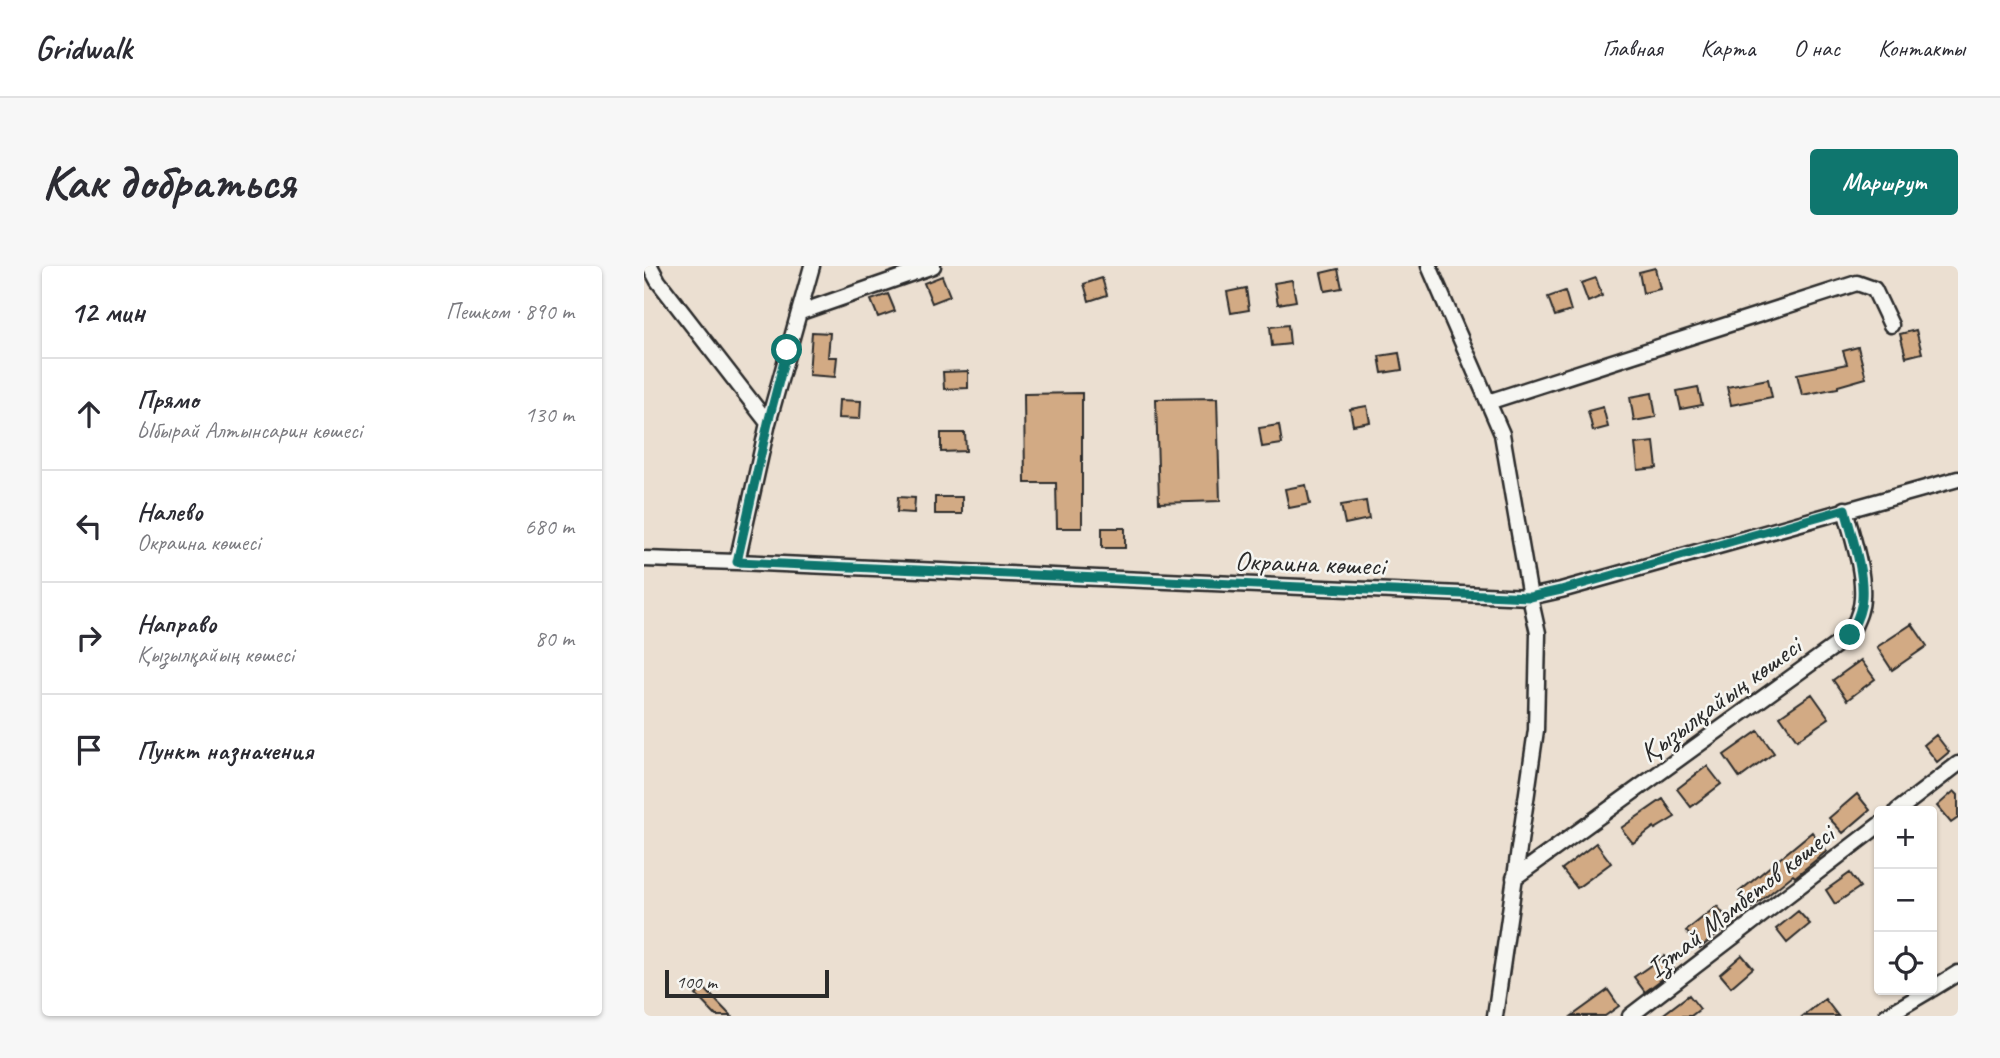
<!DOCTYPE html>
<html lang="ru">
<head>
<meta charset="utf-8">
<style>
	:root { --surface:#fff; --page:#f7f7f7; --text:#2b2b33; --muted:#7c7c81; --line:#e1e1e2; --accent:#0f766e }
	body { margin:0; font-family:Caveat,sans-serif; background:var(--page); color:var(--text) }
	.controls { position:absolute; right:21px; bottom:21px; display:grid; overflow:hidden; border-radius:7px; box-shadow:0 2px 5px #0004 }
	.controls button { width:63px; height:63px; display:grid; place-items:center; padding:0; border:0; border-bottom:2px solid var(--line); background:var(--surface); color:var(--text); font:35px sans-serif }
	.scale { position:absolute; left:21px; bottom:18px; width:164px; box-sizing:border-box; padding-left:7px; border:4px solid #2b2b2b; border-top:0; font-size:19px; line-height:24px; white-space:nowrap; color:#2b2b2b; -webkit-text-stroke:5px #f6f6f2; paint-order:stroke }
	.stop { position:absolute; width:21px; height:21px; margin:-16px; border:5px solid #0f766e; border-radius:50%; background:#fff }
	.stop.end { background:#0f766e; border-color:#fff; box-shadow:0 2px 7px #0008 }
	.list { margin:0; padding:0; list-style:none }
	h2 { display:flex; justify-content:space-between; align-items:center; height:91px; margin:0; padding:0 28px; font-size:30px }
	h2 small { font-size:23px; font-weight:400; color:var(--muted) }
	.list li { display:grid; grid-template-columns:46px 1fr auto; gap:21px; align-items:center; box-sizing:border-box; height:112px; padding:0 28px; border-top:2px solid var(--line) }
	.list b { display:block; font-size:26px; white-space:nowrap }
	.list p { margin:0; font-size:23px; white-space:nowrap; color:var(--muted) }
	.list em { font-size:23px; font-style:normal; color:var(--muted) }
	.icon { flex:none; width:38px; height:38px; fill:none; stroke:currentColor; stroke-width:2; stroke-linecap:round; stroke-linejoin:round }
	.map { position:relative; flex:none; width:1314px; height:750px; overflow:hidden; border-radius:7px }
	header { display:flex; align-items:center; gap:42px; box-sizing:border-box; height:98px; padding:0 35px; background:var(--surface); border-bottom:2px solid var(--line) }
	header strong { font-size:33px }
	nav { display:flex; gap:38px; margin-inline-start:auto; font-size:24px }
	.intro { display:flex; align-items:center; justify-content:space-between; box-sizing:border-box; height:168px; padding:0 42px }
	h1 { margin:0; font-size:49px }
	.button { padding:18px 32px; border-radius:7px; background:var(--accent); color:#fff; font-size:24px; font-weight:700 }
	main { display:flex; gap:42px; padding:0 42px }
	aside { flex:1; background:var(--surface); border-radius:7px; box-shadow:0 2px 5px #0004 }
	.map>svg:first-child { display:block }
	.building { fill:#d2aa84; stroke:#2b2b2b; stroke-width:2 }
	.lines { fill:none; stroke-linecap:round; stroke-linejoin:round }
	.minor-casing { stroke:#2b2b2b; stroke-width:19 }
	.minor { stroke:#f6f6f2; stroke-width:14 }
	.route { stroke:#0f766e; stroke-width:9 }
	.labels { text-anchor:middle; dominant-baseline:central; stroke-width:5; stroke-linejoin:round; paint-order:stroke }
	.street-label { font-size:28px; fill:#2b2b2b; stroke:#f6f6f2 }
</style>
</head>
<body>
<header>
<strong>Gridwalk</strong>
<nav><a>Главная</a><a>Карта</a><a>О нас</a><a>Контакты</a></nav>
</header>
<div class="intro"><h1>Как добраться</h1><a class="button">Маршрут</a></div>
<main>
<aside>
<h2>12 мин<small>Пешком · 890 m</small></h2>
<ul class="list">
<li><svg class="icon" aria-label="ahead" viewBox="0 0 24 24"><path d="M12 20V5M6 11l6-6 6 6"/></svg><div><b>Прямо</b><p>Ыбырай Алтынсарин көшесі</p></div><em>130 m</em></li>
<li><svg class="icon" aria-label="left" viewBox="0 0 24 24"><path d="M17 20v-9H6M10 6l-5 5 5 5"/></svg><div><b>Налево</b><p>Окраина көшесі</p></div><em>680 m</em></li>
<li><svg class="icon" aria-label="right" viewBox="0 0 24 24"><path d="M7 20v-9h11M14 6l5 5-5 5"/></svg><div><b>Направо</b><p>Қызылқайың көшесі</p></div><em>80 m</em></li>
<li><svg class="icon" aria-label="arrive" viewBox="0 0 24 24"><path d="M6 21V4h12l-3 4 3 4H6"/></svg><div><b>Пункт назначения</b></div></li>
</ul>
</aside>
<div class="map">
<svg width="1314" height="750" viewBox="0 0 1314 750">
	<rect width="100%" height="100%" fill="#ebdfd1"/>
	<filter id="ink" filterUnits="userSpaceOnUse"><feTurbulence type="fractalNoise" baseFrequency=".0143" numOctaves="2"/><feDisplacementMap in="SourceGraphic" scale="14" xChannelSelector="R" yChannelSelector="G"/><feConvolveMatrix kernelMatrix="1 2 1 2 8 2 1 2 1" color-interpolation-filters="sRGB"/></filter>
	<g filter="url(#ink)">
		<path class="building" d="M1011,2L1016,23L999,27L995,6Z
			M694,3L698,22L681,25L677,7Z
			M298,10L306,30L288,37L280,17Z
			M458,12L463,29L445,35L440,18Z
			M952,12L958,30L944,36L937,17Z
			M648,14L652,35L634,38L630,17Z
			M602,22L605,44L587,47L583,26Z
			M921,25L927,45L911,50L904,31Z
			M244,28L251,45L234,51L227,34Z
			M644,59L646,78L628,80L626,61Z
			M1272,64L1278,87L1262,91L1256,68Z
			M168,66L186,67L184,91H193L191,111L165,109Z
			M1214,81L1222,112L1194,120V122L1158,129L1153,108L1203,98L1199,85Z
			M755,87L758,104L738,107L735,90Z
			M324,105V122L300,123L299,106Z
			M1124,113L1128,131L1087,139L1083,121Z
			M1054,121L1058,139L1037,143L1033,125Z
			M438,127V262H413L412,217H381L380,128Z
			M1008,127L1012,151L990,155L986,131Z
			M573,132L576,235L515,237L512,133Z
			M195,134L217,135L216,153L194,152Z
			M723,140L726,156L709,159L706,143Z
			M959,141L964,161L949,165L944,145Z
			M635,159L638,178L618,181L615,162Z
			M297,167H321L322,185L297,186Z
			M1010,176L1013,202L994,204L991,178Z
			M662,219L666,238L645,242L641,223Z
			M254,231L271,232L270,247L253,246Z
			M291,231H318V248H291Z
			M722,235L725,253L701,258L697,239Z
			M458,262H481V282H458Z
			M1268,358L1283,380L1248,404L1233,381Z
			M1217,394L1231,413L1203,434L1189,414Z
			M1168,428L1185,452L1153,474L1136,450Z
			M1114,465L1130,487L1096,512L1080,489Z
			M1292,469L1305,486L1293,496L1280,479Z
			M1063,500L1077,518L1047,541L1033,523Z
			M1310,525L1314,529V552L1307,557L1293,540Z
			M1213,528L1226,544L1199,567L1185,552Z
			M1019,533L1031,551L1011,563L1010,561L989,577L977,562Z
			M1168,566L1183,585L1151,611L1149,609L1108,642L1095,626Z
			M952,577L967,597L933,622L918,603Z
			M1206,607L1216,621L1191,638L1182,624Z
			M1073,640L1087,657L1056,682L1042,665Z
			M1154,645L1166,658L1143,677L1132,663Z
			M1098,689L1109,702L1087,721L1076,708Z
			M1020,690L1030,704L1001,726L990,711Z
			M60,722L87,750H72L52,729Z
			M964,724L975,740L961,750H928Z
			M1045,729L1056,743L1047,750H1017Z
			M1181,733L1194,750H1159Z"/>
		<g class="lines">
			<g class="minor-casing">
				<path id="minor" d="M6,0L14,15L124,157
					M785,0L858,168L886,331L894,367L892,464L851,750
					M157,46L289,0
					M844,136L1213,17L1230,23L1247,59
					M0,293L93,296L886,331L917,324L1314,213
					M93,296L124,157L168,0
					M1253,545L1314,498
					M870,612L1206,369C1211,357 1218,345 1218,332C1220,303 1208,271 1201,243
					M1288,723L1314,707
					M986,750L1235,559
					M1242,750L1286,724"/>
			</g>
			<use href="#minor" class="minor"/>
		</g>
	</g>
	<g class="lines" filter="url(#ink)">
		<path class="route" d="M143,84L124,157L93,296L886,331L917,324L1201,243C1208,271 1220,303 1218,332C1218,345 1211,357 1206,369"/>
	</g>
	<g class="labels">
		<g class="street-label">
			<text transform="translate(666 297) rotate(2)">Окраина көшесі</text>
			<text transform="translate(1076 433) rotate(-36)">Қызылқайың көшесі</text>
			<text transform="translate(1096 635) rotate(-38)">Ізтай Мәмбетов көшесі</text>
		</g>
	</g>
</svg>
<div class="controls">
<button>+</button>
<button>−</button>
<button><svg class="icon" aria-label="locate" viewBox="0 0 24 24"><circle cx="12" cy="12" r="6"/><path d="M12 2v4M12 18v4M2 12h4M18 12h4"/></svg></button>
</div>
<div class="scale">100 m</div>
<div class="stop" style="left:143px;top:84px"></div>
<div class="stop end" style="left:1206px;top:369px"></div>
</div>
</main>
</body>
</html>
